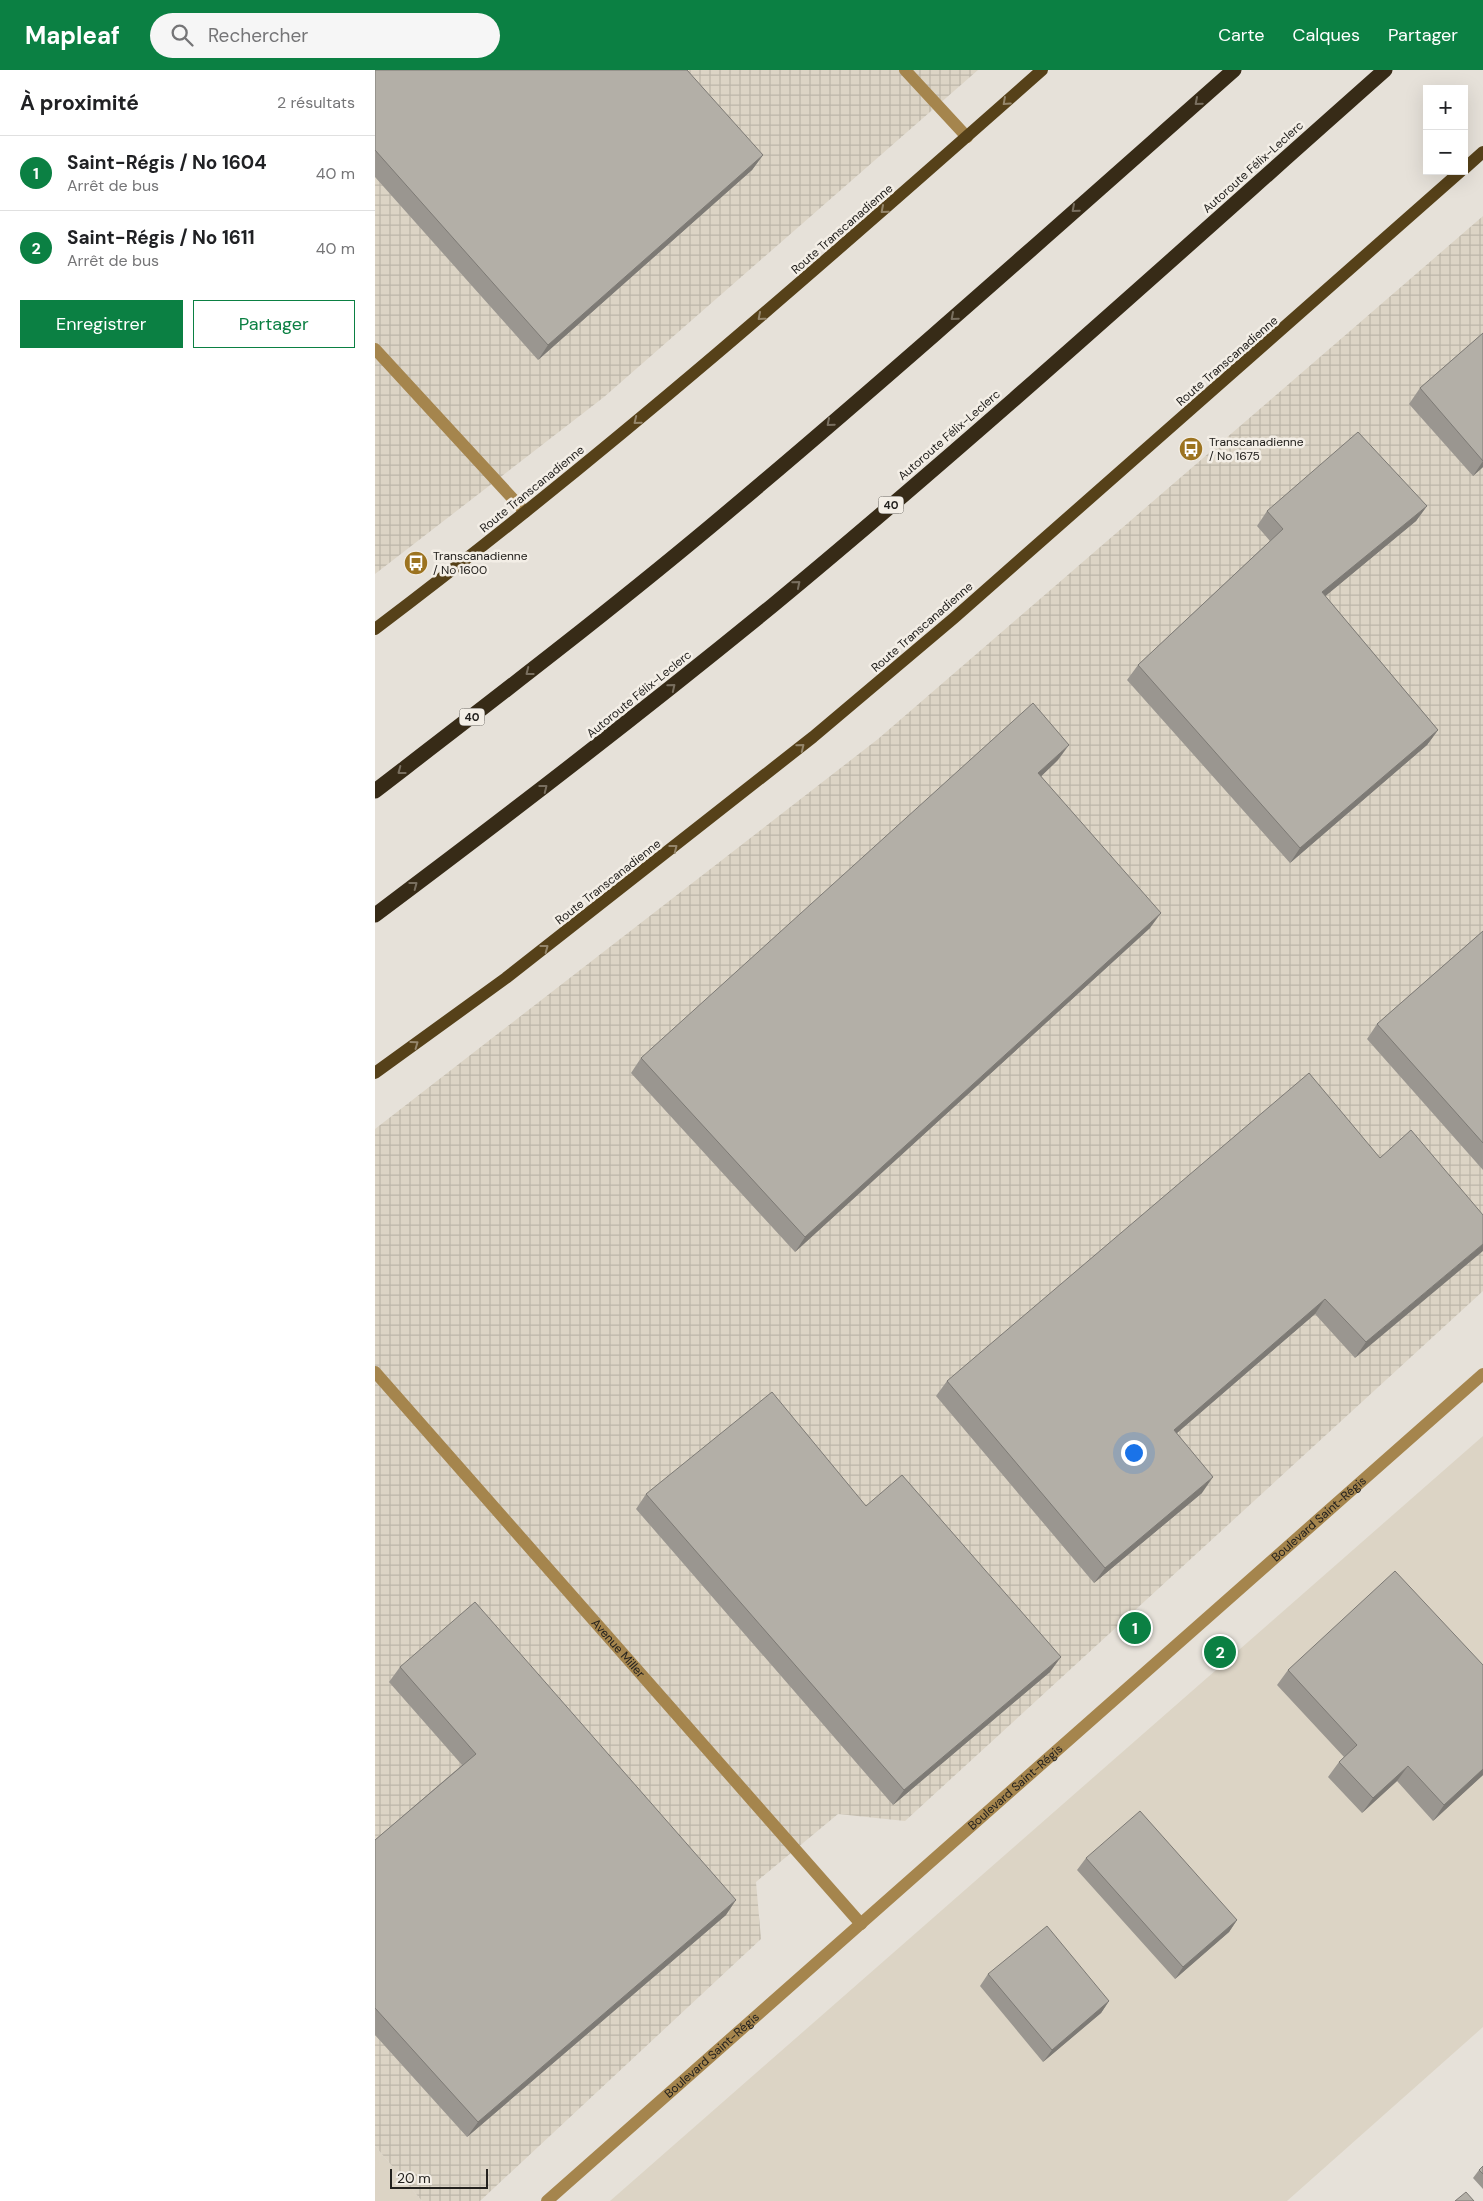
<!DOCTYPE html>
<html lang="fr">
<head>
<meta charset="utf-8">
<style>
	:root { --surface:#fff; --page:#f6f6f6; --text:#202124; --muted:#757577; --line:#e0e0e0; --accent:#0b8043 }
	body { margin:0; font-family:"DM Sans",sans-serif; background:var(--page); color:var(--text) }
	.controls { position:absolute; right:15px; top:15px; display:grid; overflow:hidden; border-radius:0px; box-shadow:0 5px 20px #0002 }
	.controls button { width:45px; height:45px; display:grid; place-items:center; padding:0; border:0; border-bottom:1px solid var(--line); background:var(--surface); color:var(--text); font:25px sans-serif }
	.scale { position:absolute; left:15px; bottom:12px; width:98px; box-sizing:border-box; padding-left:5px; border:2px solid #23211e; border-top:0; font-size:14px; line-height:18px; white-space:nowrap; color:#23211e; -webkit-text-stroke:4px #f3eee6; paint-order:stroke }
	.you { position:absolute; left:758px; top:1382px; width:18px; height:18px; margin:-12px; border:4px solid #fff; border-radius:50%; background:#1a73e8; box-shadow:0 0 0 8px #1a73e833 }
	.badge { display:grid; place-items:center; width:32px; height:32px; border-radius:50%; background:var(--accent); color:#fff; font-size:16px; font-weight:700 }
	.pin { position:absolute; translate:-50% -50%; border:2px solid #fff; box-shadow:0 1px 5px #0006 }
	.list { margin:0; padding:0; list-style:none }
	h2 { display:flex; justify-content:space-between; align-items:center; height:65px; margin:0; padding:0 20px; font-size:21px }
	h2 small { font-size:16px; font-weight:400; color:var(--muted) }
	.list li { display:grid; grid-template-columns:32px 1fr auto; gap:15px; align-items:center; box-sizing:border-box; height:75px; padding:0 20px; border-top:1px solid var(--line) }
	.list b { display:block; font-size:19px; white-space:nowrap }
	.list p { margin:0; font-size:16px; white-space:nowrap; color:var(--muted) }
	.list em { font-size:16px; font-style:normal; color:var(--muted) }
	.actions { display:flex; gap:10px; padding:15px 20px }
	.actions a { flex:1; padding:11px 0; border:1px solid var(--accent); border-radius:0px; text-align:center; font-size:18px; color:var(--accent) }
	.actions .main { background:var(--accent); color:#fff }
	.icon { flex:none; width:28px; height:28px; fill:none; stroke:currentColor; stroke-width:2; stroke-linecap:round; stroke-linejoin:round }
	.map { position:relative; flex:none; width:1108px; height:2131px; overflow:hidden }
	header { display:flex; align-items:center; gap:30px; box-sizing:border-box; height:70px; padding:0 25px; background:var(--accent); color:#fff }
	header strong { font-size:24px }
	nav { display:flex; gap:28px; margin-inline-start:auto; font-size:18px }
	.search { width:350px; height:45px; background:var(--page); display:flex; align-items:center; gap:12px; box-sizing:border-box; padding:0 18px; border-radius:28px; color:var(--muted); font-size:19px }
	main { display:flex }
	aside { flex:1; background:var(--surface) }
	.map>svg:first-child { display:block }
	.built { fill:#dcd4c5 }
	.industrial { fill:url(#industrial-grid) }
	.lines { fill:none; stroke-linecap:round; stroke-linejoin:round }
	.minor { stroke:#a5854d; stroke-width:12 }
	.major { stroke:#564119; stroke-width:12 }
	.highway { stroke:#372b17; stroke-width:15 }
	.wall { fill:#9a9690 }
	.shaded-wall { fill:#7d7a75 }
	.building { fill:#b3afa7; stroke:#7d7a75 }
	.oneway { stroke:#95866b }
	.oneway2 { stroke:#796f5f }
	.labels { text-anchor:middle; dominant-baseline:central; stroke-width:5; stroke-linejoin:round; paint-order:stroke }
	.shield { fill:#f3eee6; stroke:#615e5a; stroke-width:1 }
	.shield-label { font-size:11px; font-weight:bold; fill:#23211e }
	.street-label { font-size:12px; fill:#23211e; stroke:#f3eee6 }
	.poi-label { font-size:12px; fill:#23211e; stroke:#f3eee6; text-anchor:start }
</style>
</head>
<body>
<header>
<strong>Mapleaf</strong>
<div class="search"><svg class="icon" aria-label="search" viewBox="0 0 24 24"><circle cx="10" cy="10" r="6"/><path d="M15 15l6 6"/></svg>Rechercher</div>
<nav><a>Carte</a><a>Calques</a><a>Partager</a></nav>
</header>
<main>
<aside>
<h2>À proximité<small>2 résultats</small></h2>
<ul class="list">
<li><span class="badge">1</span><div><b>Saint-Régis / No 1604</b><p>Arrêt de bus</p></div><em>40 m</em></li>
<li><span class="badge">2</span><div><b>Saint-Régis / No 1611</b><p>Arrêt de bus</p></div><em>40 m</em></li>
</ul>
<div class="actions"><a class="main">Enregistrer</a><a>Partager</a></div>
</aside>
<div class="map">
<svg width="1108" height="2131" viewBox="0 0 1108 2131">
	<defs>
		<pattern id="industrial-grid" width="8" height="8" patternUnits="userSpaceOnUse" patternTransform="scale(1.25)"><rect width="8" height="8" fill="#dcd4c5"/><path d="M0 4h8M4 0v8" fill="none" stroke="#bcb6a9"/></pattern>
	</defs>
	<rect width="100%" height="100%" fill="#e6e1d9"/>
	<path class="built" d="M1108,1366V1957L912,2131H235Z
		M0,2076L47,2131H0Z"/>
	<path class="industrial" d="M0,0H603L229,327L0,504Z
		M1108,146V1221L530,1751L463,1744L381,1812L386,1869L105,2131H47L0,2076V1059L503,669Z"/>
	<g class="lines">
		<g class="minor">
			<path d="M530,0L592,67"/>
			<path d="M0,279L150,442"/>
			<path id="s1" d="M0,1302L486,1854"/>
			<path id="s2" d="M172,2131L1108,1304"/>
		</g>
		<path class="major" d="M1089,99L1108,82
			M0,559C232,384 450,192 667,0
			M0,1003L131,908L438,667L579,548L1086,101"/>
		<path class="highway" d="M0,721C113,634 227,547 336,456C514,307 686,153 859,0
			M0,845C135,744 267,642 397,536C606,363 807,180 1010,0"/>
	</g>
	<path class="wall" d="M0,0L388,85L377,100L163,290L0,107Z
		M1108,263V397L1098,406L1034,334L1045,318Z
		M1052,436L1041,451L950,526L1063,660L1052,675L915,793L752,610L763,595L895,471L882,456L892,441Z
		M683,690L666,706L775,858L420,1182L256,1003L266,988Z
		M1108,861V1100L992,969L1002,954Z
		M1005,1088L1108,1145L980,1288L940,1244L802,1363L827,1423L719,1513L561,1326L572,1311Z
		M271,1424L491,1436L675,1602L518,1735L261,1439Z
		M1108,1595V1705L1058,1751L1022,1711L987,1743L953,1707L964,1692L969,1687L902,1615L913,1600Z
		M25,1597L351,1845L92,2067L0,1965V1770L87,1695L14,1612Z
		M711,1788L862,1850L854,1862L800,1909L702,1800Z
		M613,1904L734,1931L726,1943L668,1992L605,1916Z
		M1108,2096V2119L1098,2108L1104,2100Z"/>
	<path class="shaded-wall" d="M388,85L377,100L163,290L173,275Z
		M1108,391V397L1098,406Z
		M1052,436L1041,451L936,538L947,522Z
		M1063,660L1052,675L915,793L925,778Z
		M694,675L683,690L653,719L663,703Z
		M786,843L775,858L420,1182L430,1167Z
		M1108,1174V1181L980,1288L991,1272Z
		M950,1229L940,1244L788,1375L799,1360Z
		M838,1407L827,1423L719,1513L730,1498Z
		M686,1587L675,1602L518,1735L529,1720Z
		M1033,1696L1022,1711L987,1743L998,1728Z
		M1108,1699V1705L1058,1751L1069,1735Z
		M361,1830L351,1845L92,2067L103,2052Z
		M862,1850L854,1862L800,1909L808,1897Z
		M734,1931L726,1943L668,1992L677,1980Z"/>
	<path class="building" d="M0,0H312L388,85L173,275L0,80Z
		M1108,263V391L1045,318Z
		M983,362L1052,436L947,522L1063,660L925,778L763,595L908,459L892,441Z
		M658,633L694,675L663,703L786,843L430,1167L266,988Z
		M1108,861V1073L1002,954Z
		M934,1003L1005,1088L1036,1060L1108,1145V1174L991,1272L950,1229L799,1360L838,1407L730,1498L572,1311Z
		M397,1322L491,1436L527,1405L686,1587L529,1720L271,1424Z
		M1020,1501L1108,1595V1699L1069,1735L1033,1696L998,1728L964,1692L982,1675L913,1600Z
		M100,1532L361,1830L103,2052L0,1938V1770L101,1684L25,1597Z
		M765,1741L862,1850L808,1897L711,1788Z
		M672,1856L734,1931L677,1980L613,1904Z
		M1108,2096V2104L1104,2100Z
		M1091,2122L1099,2131H1080Z"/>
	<defs><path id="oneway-chevron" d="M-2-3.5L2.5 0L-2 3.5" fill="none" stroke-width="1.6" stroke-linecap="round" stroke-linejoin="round" transform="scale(1.25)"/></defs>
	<g class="oneway">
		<use href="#oneway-chevron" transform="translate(631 32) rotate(138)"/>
		<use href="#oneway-chevron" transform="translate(509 140) rotate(139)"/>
		<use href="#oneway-chevron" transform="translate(386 247) rotate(139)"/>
		<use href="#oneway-chevron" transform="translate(262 351) rotate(141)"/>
		<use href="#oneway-chevron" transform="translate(426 677) rotate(-39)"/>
		<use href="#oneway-chevron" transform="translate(299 778) rotate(-38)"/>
		<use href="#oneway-chevron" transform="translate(170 878) rotate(-37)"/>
		<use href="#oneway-chevron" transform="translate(40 974) rotate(-36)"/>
	</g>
	<g class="oneway2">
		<use href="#oneway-chevron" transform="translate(823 32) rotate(139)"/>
		<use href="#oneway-chevron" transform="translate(700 139) rotate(139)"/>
		<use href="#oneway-chevron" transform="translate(579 247) rotate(139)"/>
		<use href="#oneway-chevron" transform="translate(455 353) rotate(139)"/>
		<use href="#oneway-chevron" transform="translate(422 514) rotate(-40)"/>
		<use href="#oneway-chevron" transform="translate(154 602) rotate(142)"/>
		<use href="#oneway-chevron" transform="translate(297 617) rotate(-39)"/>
		<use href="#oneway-chevron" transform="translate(26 701) rotate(143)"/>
		<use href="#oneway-chevron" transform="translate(169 718) rotate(-38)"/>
		<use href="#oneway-chevron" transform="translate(39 815) rotate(-37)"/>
	</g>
	<defs>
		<g id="bus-disc" transform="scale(1.25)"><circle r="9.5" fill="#9c7320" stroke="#f3eee6"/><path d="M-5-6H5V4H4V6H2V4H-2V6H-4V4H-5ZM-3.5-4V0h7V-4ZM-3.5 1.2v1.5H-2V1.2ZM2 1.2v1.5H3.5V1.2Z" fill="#fff"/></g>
	</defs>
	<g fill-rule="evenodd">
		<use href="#bus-disc" x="816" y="379"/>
		<use href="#bus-disc" x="41" y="493"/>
	</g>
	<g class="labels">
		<g class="shield">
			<rect x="503.5" y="426.5" width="25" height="17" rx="4"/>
			<rect x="84.5" y="638.5" width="25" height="17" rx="4"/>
		</g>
		<g class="shield-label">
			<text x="516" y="435">40</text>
			<text x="97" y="647">40</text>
		</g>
		<g class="street-label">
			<text transform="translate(878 97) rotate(-42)">Autoroute Félix-Leclerc</text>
			<text transform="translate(467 159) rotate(-41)">Route Transcanadienne</text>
			<text transform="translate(852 291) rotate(-41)">Route Transcanadienne</text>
			<text transform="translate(574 365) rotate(-41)">Autoroute Félix-Leclerc</text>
			<text transform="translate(157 419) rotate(-39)">Route Transcanadienne</text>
			<text transform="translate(547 557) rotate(-41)">Route Transcanadienne</text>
			<text transform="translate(264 624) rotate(-39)">Autoroute Félix-Leclerc</text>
			<text transform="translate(233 812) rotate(-38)">Route Transcanadienne</text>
			<text stroke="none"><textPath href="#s2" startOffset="1030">Boulevard Saint-Régis</textPath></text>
			<text stroke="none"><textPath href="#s1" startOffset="368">Avenue Miller</textPath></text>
			<text stroke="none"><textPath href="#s2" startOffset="625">Boulevard Saint-Régis</textPath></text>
			<text stroke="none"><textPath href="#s2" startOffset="220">Boulevard Saint-Régis</textPath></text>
		</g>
		<g class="poi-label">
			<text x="834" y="372">Transcanadienne<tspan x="834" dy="14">/ No 1675</tspan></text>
			<text x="58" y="486">Transcanadienne<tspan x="58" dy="14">/ No 1600</tspan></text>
		</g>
	</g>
</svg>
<div class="controls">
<button>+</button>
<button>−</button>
</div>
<div class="scale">20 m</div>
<div class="you"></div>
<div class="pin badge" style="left:760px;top:1558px">1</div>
<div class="pin badge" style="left:845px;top:1582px">2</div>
</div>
</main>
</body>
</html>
